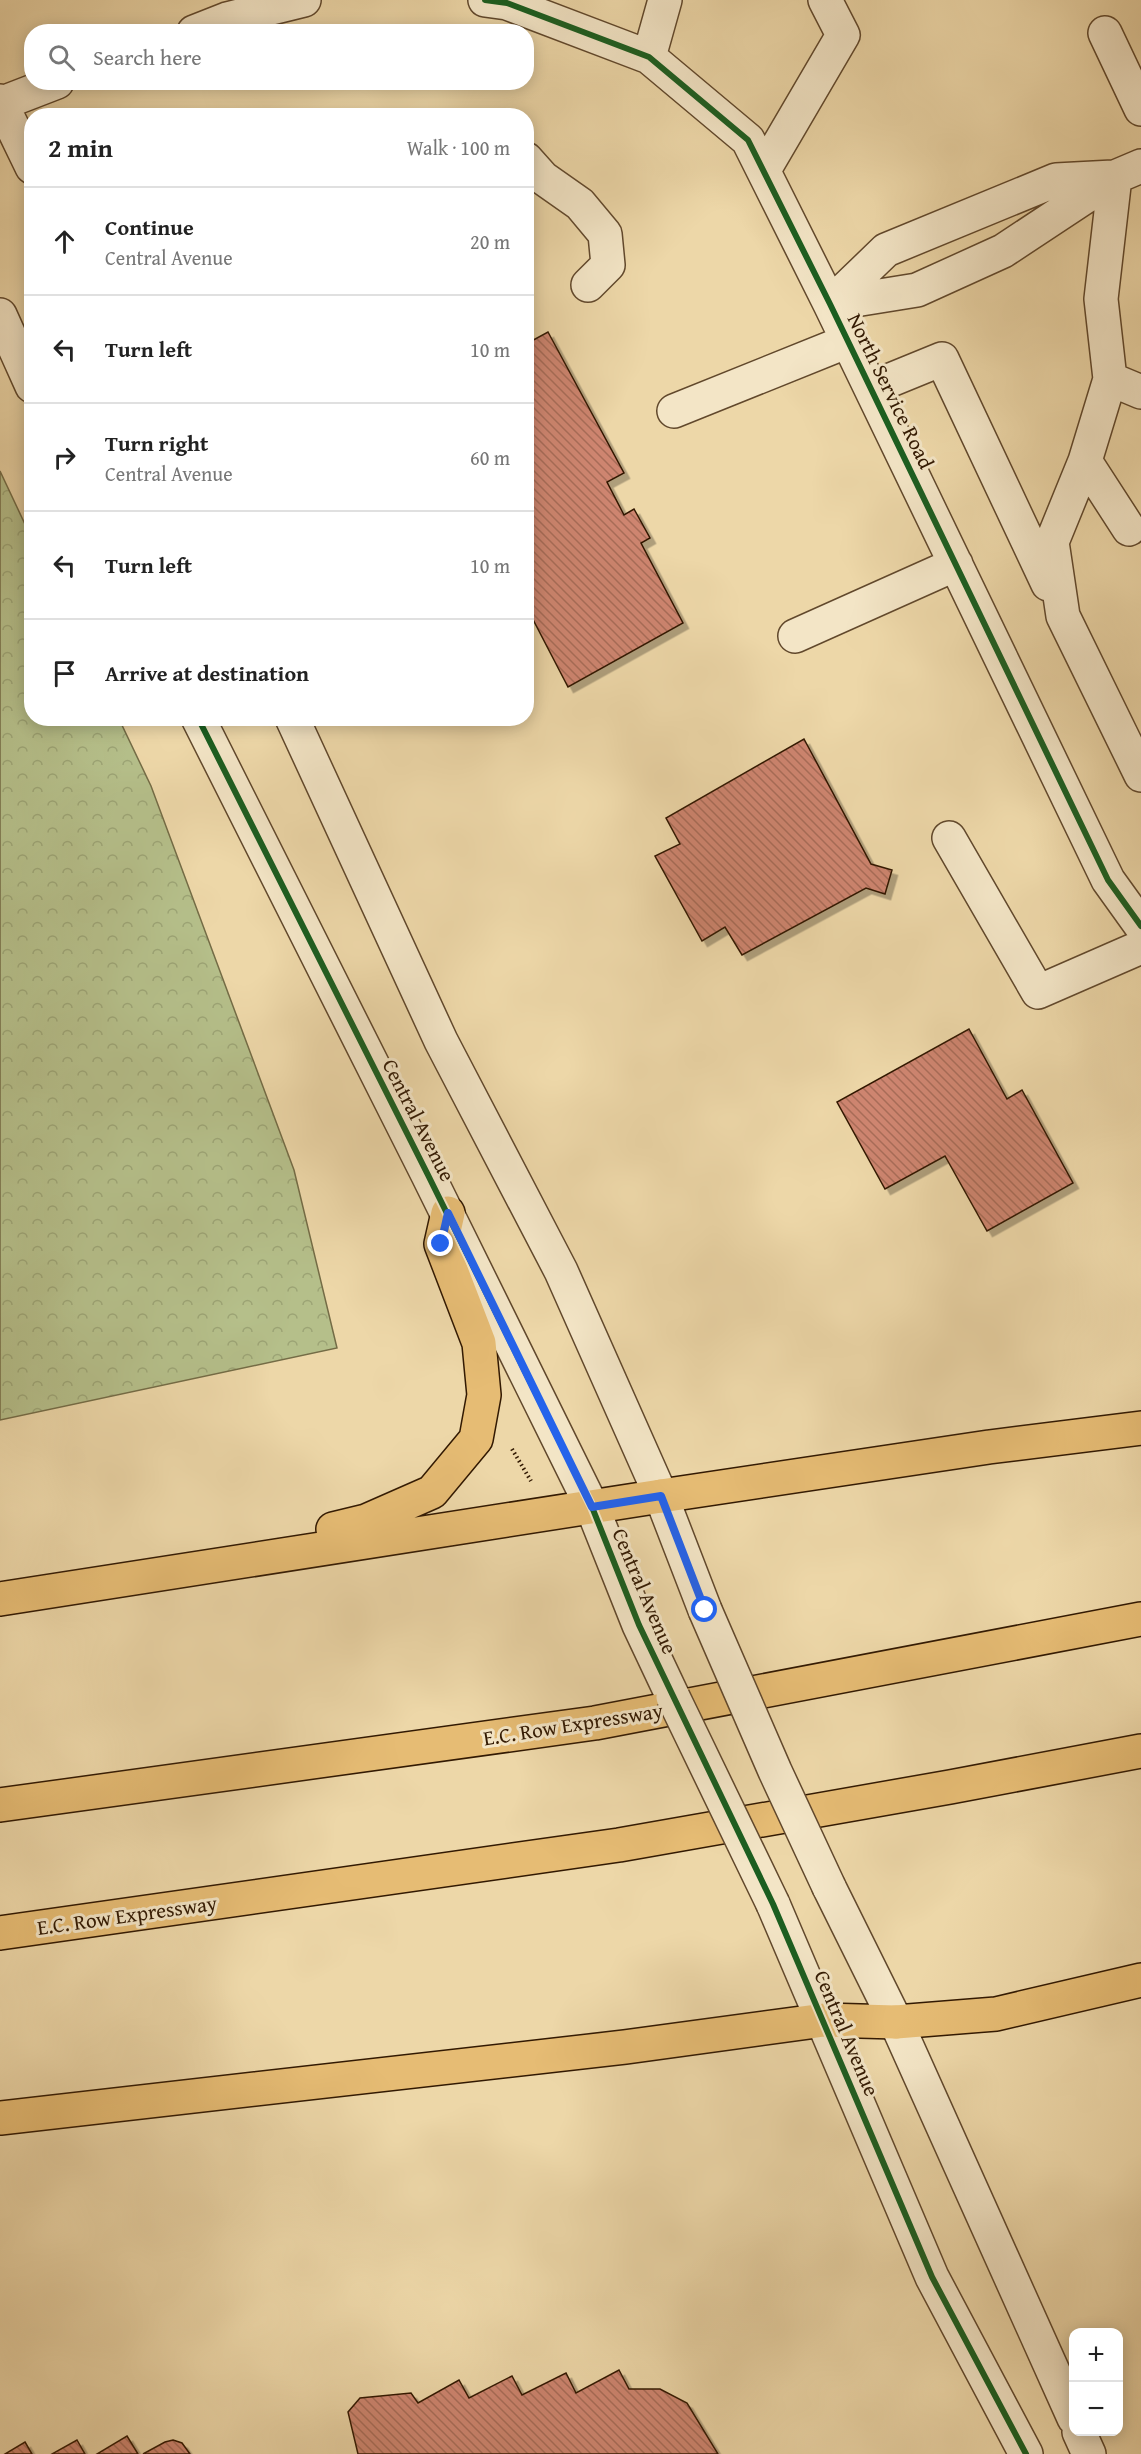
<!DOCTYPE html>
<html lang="en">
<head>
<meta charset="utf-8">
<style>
	:root { --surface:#fff; --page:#f2f2f2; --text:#222; --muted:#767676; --line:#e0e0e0 }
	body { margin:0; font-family:"Gentium Book Plus",serif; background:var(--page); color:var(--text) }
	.controls { position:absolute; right:18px; bottom:18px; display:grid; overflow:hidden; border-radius:12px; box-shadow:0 3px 15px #0003 }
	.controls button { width:54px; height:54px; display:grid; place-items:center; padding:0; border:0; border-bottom:2px solid var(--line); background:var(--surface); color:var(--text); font:30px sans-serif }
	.stop { position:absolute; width:18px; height:18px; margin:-14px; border:4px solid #2563eb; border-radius:50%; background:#fff }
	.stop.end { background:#2563eb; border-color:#fff; box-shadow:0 2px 6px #0008 }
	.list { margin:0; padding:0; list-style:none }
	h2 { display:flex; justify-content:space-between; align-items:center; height:78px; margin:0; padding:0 24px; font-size:26px }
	h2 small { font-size:20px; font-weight:400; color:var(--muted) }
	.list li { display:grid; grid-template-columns:39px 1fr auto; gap:18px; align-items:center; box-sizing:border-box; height:108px; padding:0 24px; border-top:2px solid var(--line) }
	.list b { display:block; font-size:22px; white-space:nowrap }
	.list p { margin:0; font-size:20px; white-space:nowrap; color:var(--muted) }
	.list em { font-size:20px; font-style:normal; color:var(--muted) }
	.icon { flex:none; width:33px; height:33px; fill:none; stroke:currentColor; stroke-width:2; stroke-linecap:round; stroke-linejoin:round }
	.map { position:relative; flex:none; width:1141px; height:2454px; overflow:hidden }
	.search { position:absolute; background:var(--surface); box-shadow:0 3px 15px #0003; left:24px; top:24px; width:510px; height:66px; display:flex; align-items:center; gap:15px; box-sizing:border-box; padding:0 21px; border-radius:24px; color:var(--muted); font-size:22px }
	.panel { position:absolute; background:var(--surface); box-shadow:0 3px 15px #0003; left:24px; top:108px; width:510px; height:618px; border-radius:24px }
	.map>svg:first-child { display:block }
	.forest { fill:url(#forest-crowns); stroke:#746c46; stroke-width:1.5 }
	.building { fill:url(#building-back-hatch); stroke:#321902; stroke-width:1.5; filter:url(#shadow) }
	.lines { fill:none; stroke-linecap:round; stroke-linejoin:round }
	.minor-casing { stroke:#61482c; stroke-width:36 }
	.major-casing { stroke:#321902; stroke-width:36 }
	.highway-casing { stroke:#321902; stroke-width:36 }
	.path { stroke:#321902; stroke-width:4; stroke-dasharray:1.5 3; stroke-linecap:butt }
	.minor { stroke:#f3e5c6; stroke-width:33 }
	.major { stroke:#e6bc74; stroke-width:33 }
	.highway { stroke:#e6bc74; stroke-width:33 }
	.minor-bridge-casing { stroke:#61482c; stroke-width:36; stroke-linecap:butt }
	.minor-bridge { stroke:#f3e5c6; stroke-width:33 }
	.cycleway-casing { stroke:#f3e5c6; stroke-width:10 }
	.cycleway { stroke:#1b5e20; stroke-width:6 }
	.route { stroke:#2563eb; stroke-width:8 }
	.labels { text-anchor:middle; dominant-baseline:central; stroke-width:6; stroke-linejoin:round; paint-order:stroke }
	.street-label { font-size:21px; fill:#321902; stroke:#f3e5c6 }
</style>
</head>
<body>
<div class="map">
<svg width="1141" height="2454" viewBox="0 0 1141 2454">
	<defs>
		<pattern id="forest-crowns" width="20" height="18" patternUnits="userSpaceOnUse" patternTransform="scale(1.5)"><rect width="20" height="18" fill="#b5bf8a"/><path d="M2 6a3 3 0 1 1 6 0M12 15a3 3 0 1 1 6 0" fill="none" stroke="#9ca475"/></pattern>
		<pattern id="building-back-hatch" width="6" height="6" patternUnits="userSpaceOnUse" patternTransform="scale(1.5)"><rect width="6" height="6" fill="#ce856f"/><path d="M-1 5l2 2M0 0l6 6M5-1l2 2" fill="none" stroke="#a86c59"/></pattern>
		<filter id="shadow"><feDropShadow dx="5.5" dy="5.5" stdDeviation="0" flood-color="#0004"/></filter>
	</defs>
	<rect width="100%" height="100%" fill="#edd7a8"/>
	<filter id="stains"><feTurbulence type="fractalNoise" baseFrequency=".00333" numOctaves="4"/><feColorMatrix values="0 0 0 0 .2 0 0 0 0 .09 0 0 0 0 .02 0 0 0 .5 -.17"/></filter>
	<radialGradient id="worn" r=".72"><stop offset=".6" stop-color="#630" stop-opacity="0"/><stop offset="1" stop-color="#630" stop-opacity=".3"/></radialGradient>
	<path class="forest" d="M0,471L31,537L32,718L119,719L151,786L294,1170L337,1348L0,1420Z"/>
	<path class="building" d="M548,332L624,473L607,482L624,515L634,509L650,538L641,543L683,623L568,687L526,606V344Z
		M804,739L871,864L892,870L885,894L866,888L742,955L725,927L702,941L655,856L680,844L666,818Z
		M969,1029L1007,1099L1022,1090L1073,1183L987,1231L945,1156L885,1189L837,1102Z
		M619,2370L629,2389H660L687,2403L718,2454H358L348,2412L360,2398L411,2393L418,2403L459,2380L469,2398L512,2376L522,2395L566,2373L576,2393Z
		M127,2436L138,2454H97Z
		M77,2440L85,2454H52Z
		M173,2440L182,2443L190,2454H143L165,2442Z
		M25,2442L32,2454H5Z"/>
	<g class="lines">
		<g class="minor-casing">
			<path id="minor" d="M485,0L507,3L649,57L748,140L830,304L1108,880L1141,926
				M194,32L227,19L304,0
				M1105,33L1141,109
				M649,57L665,0
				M0,101L32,167
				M0,104L57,82
				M526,159L543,178L580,204L605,234L608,265L588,285
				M764,170L843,35L825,0
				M1115,177L1101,299L1110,379L1085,461L1052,542L1063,616L1141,775
				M830,304L917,290L1003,251L1115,177L1141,166
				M830,304L886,250L1056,180L1113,177
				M0,315L32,386
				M1110,379L1141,392
				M871,388L942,359L1048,584
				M674,411L848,341
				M1085,461L1129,529
				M795,636L956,564
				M198,718L428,1175L592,1507L639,1625L673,1697
				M292,718L441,1041L561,1271L661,1496L705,1610
				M949,838L1038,992L1141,947
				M829,1887L896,2022L1074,2418
				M773,1904L932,2277L1026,2454
				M1079,2432L1089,2454"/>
		</g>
		<g class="major-casing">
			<path id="major" d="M333,1529L366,1521L432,1492L476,1439L484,1395L479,1343L441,1244L448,1213
				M0,1599L661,1496
				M0,2118L625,2047L824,2020L896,2022"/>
		</g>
		<g class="highway-casing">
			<path id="highway" d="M661,1496L989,1447L1141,1428
				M0,1805L595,1723L1141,1619
				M0,1933L619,1845L950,1787L1141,1751
				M896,2022L996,2014L1141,1980"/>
		</g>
		<path class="path" d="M512,1449L531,1481"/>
		<use href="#minor" class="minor"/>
		<use href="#major" class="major"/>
		<use href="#highway" class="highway"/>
		<g class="minor-bridge-casing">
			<path id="minor-bridge" d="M705,1610L775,1771L829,1887
				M673,1697L773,1904"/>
		</g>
		<use href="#minor-bridge" class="minor-bridge"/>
		<g class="cycleway-casing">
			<path id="cycleway" d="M485,0L507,3L649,57L748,140L830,304L1108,880L1141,926
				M198,718L428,1175L592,1507L639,1625L773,1904L932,2277L1026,2454"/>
		</g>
		<use href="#cycleway" class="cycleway"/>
	</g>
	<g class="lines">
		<path class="route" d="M441,1244L448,1213L592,1507L661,1496L705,1610"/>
	</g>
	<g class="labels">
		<g class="street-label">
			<text transform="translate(891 391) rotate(64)">North Service Road</text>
			<text transform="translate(419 1120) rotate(63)">Central Avenue</text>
			<text transform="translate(645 1591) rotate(67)">Central Avenue</text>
			<text transform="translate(573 1724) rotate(-9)">E.C. Row Expressway</text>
			<text transform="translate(127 1915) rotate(-8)">E.C. Row Expressway</text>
			<text transform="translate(847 2033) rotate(67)">Central Avenue</text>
		</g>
	</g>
	<rect width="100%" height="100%" filter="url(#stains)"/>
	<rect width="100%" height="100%" fill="url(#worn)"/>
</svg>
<div class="controls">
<button>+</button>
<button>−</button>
</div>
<div class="stop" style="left:705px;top:1610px"></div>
<div class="stop end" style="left:441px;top:1244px"></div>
<div class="search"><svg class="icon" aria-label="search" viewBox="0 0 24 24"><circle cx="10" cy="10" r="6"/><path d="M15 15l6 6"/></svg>Search here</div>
<section class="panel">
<h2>2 min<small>Walk · 100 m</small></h2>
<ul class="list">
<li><svg class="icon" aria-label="ahead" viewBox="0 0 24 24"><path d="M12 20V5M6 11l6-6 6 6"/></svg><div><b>Continue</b><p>Central Avenue</p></div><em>20 m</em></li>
<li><svg class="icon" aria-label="left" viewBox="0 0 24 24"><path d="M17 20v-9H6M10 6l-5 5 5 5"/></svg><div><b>Turn left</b></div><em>10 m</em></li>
<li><svg class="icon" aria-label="right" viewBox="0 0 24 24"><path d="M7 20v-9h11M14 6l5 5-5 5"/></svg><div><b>Turn right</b><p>Central Avenue</p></div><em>60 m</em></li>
<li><svg class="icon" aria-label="left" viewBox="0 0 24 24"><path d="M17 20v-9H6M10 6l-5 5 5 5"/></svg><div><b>Turn left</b></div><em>10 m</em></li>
<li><svg class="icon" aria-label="arrive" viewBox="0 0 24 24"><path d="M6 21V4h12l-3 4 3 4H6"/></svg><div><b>Arrive at destination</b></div></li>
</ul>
</section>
</div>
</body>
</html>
